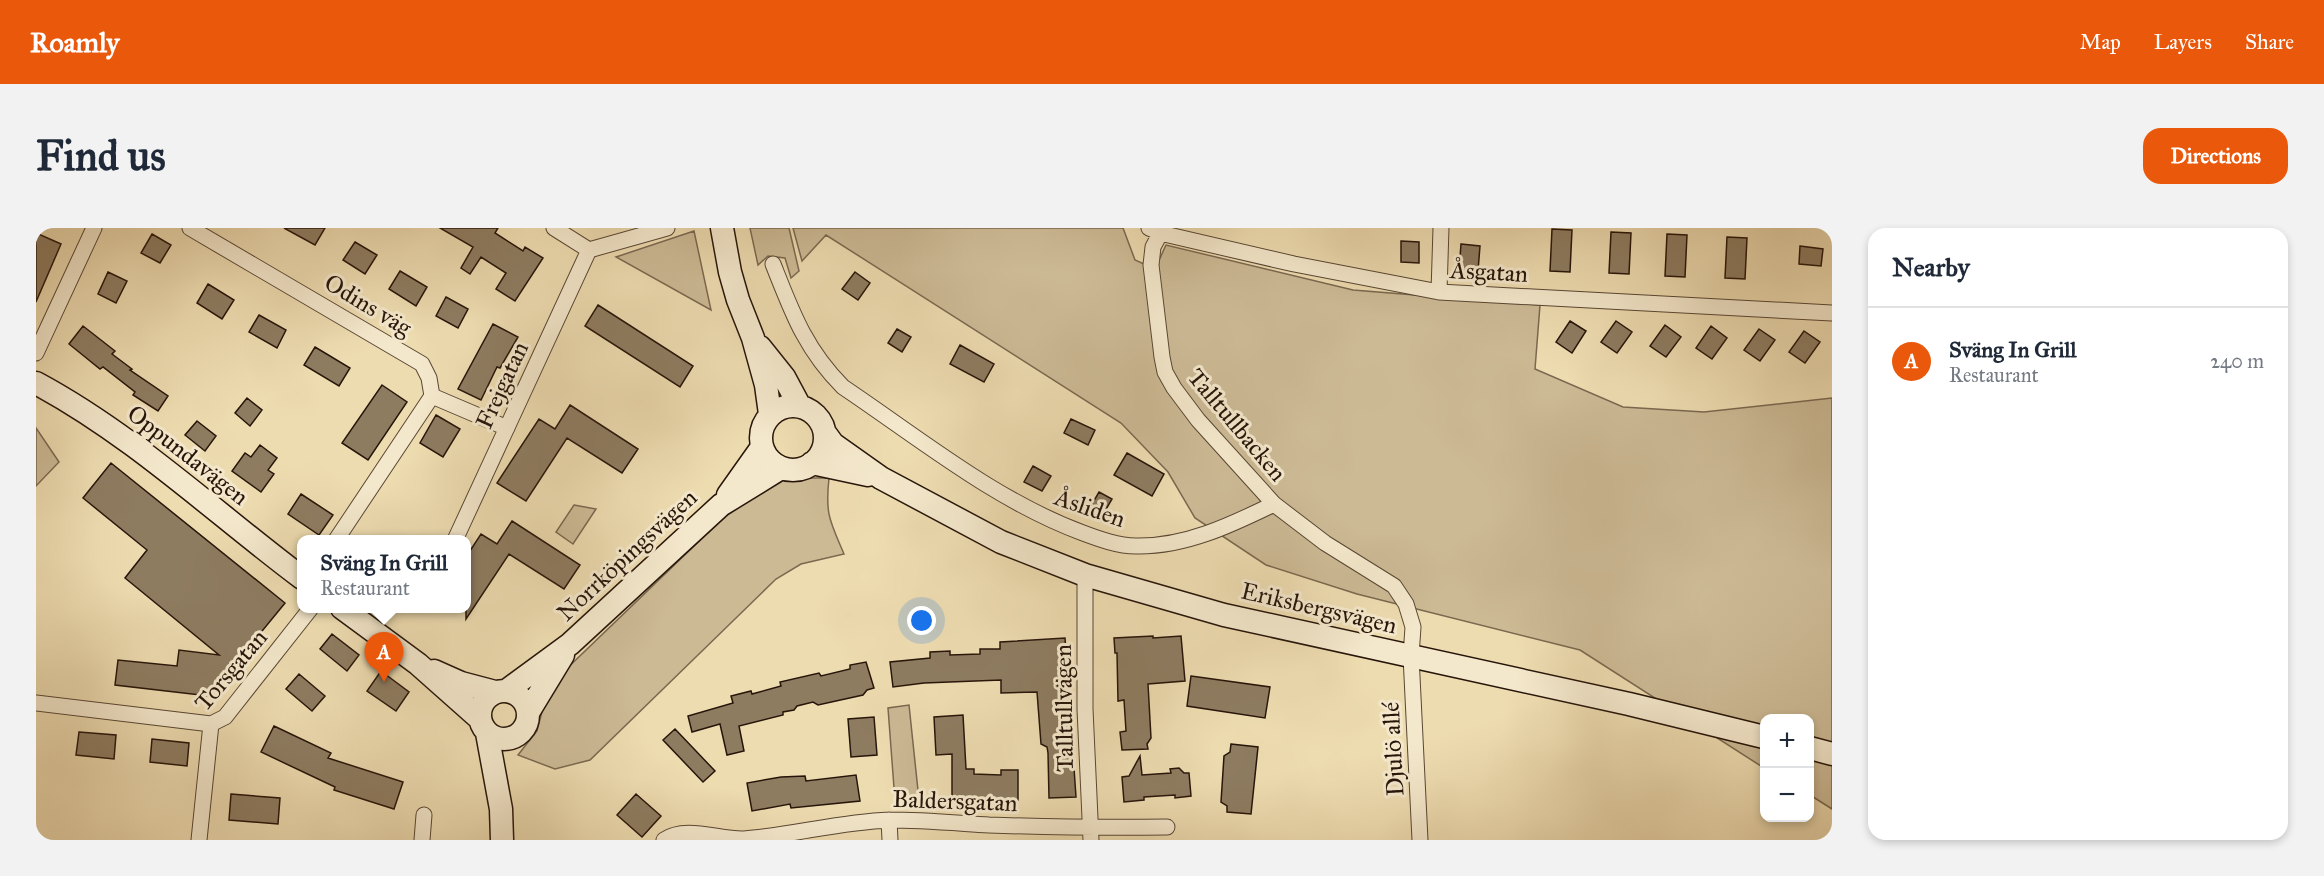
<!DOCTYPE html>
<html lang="en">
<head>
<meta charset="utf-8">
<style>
	:root { --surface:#fff; --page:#f2f2f3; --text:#1f2937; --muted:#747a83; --line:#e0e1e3; --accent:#ea580c }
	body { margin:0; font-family:"IM FELL Great Primer",serif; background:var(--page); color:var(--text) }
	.controls { position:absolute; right:18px; bottom:18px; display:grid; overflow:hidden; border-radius:12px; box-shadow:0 3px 9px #0003 }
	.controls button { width:54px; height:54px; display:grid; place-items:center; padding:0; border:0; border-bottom:2px solid var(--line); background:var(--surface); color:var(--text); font:30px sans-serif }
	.you { position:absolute; left:886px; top:393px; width:21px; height:21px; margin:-15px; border:4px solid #fff; border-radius:50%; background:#1a73e8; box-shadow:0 0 0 9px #1a73e833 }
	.badge { display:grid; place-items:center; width:39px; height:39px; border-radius:50%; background:var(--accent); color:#fff; font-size:20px; font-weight:700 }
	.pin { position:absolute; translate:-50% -50px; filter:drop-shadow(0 2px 3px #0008) }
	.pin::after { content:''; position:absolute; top:32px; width:21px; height:18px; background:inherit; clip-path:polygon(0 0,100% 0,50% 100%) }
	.popup { position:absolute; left:261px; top:307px; width:174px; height:78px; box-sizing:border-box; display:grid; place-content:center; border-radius:12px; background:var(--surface); filter:drop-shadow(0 2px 4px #0005); font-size:20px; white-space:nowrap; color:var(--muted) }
	.popup b { font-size:22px; color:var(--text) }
	.popup::after { content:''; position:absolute; left:50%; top:100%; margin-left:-12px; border:12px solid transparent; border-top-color:var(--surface) }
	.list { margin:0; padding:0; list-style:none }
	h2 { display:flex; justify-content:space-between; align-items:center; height:78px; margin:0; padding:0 24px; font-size:26px }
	h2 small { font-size:20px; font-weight:400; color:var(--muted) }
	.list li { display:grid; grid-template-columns:39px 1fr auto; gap:18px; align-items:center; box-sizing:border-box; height:108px; padding:0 24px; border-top:2px solid var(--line) }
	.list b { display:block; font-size:22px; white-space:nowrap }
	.list p { margin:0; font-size:20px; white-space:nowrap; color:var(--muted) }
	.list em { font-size:20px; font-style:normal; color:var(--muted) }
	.map { position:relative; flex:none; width:1796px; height:612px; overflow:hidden; border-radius:18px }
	header { display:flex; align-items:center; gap:36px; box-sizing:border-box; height:84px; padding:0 30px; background:var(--accent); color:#fff }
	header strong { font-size:28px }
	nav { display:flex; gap:33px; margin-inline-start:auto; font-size:21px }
	.intro { display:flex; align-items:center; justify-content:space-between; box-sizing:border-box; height:144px; padding:0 36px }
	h1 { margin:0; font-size:42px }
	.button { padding:15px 27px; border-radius:18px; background:var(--accent); color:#fff; font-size:21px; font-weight:700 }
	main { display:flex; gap:36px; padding:0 36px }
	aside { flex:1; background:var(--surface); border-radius:18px; box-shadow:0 3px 9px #0003 }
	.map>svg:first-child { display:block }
	.green { fill:#ccba95; stroke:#7a6850; stroke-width:1.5 }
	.building { fill:#8e7c61; stroke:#27150a; stroke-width:1.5 }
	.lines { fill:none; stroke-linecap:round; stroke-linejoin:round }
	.street-casing { stroke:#594734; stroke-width:17 }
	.secondary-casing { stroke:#27150a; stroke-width:25 }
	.street { stroke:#f4e8cc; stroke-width:15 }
	.secondary { stroke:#f4e8cc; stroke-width:22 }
	.labels { text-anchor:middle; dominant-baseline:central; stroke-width:6; stroke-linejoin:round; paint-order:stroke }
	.street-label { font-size:24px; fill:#27150a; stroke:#f4e8cc }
</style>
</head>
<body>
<header>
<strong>Roamly</strong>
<nav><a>Map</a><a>Layers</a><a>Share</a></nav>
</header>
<div class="intro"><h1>Find us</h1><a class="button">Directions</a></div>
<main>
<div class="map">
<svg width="1796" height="612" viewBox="0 0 1796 612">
	<rect width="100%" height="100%" fill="#eedcb1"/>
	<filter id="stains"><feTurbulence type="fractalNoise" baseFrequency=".00333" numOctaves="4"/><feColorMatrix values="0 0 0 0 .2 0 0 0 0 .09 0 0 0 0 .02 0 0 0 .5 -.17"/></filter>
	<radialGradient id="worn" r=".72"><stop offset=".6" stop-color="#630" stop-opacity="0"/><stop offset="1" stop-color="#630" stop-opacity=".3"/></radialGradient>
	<path class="green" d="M714,0H753L763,43L755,50L749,30L732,28L722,37Z
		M757,0H1087L1099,32L1119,41L1130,17L1317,62L1504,77L1499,141L1587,179L1668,184L1796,170V581L1774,567V490H1728V540L1544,422L1321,366L1230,337L1159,290L1132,244L1085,195L790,7L766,33Z
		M658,3L675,82L580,29Z
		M0,200L23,234L0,258Z
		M772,250H793C789,287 794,293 808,326L765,336L740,351L554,532L519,541L482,527L501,503L508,476L520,451L710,268L746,252Z
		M538,277L560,281L537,316L520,304Z
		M873,477L883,572L859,573L852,480Z"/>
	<path class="building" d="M248,0H289L279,17Z
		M404,0H462L459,5L487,23L489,19L507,30L479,73L460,61L470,45L445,29L434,46L425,40L437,19Z
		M1516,1L1536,2L1534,44L1514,43Z
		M1575,4L1595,5L1593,46L1573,45Z
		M0,5L25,16L0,74Z
		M116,6L135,17L124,35L105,25Z
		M1631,6L1651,7L1649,49L1629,48Z
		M1691,9L1711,10L1709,51L1689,50Z
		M1365,13L1383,14V35L1365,34Z
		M319,14L341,27L329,46L307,32Z
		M1425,16L1444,18L1442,43L1423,42Z
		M1764,18L1787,21L1785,38L1763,36Z
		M364,43L391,59L380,78L353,61Z
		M72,44L91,53L80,75L62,66Z
		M819,44L834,55L822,72L806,61Z
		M172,56L198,72L186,91L161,75Z
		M410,69L432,81L422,100L400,88Z
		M562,77L657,138L644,159L549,98Z
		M223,87L250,102L241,120L213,104Z
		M1534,93L1550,103L1536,125L1520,114Z
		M1580,93L1596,104L1581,125L1565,114Z
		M457,96L482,109L464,140L461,139L445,172L422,161Z
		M1629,97L1645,109L1630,129L1614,118Z
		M47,98L79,123L76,126L96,141L94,142L132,168L122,183L97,167L99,164L67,139L64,141L33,116Z
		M1675,98L1691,110L1676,131L1660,120Z
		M861,101L875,109L866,124L852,115Z
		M1723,101L1739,112L1724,133L1708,122Z
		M1768,103L1784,114L1769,135L1753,124Z
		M924,117L958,136L948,154L914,136Z
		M279,119L314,140L303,158L268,137Z
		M346,157L371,174L332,232L306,215Z
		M211,170L226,182L214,198L199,185Z
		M534,177L602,221L586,245L531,210L490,273L461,255L503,191L519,201Z
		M400,187L424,201L407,229L384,215Z
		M1035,191L1059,202L1052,217L1028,205Z
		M161,193L180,208L169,223L149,207Z
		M224,217L241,230L232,242L238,246L225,264L196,243L209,225L215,229Z
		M1091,225L1128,246L1116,268L1078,247Z
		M75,235L249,375L173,468L79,457L82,432L141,438L143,422L183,427L89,350L111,322L47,270Z
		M997,238L1015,248L1006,263L988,254Z
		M1063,264L1076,271L1065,290L1052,283Z
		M265,266L297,287L283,307L252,286Z
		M476,293L544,337L528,361L473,326L430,391V329L445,306L461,316Z
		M296,406L323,427L311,443L284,421Z
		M1117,408V410L1145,408L1149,453L1112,456L1115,510L1111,516L1112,521L1086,522L1084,504L1090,503L1088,472L1082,473L1081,425H1079L1078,410Z
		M1029,410L1040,569L1013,570L1012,525L1011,519L1005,516L1001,464L965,465V452L888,455L857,459L854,434L894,430V424L914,423V427L944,426V421H964V414Z
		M830,434L838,460L831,462L827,467L782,477L777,474L761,478L758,482L747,484V487L703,498L708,523L691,527L684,496L656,504L652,488L697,475L695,468L715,463L716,466L745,458L744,454L783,445L785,448L814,441V437Z
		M345,443L373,464L360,483L331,463Z
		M263,446L289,468L276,483L250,461Z
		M1155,448L1234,459L1229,490L1151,478Z
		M927,487L930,541H938V546L965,547V542H982V572L916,571V526L900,527L898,489Z
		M838,489L841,527L815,529L812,491Z
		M238,498L295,525L292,530L367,554L358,581L298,562L299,559L225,524Z
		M639,501L679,543L667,554L627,512Z
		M43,504L80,507L78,531L40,527Z
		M116,511L153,515L151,538L114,534Z
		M1195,516L1222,519L1215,586L1191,584V578L1185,574L1188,528L1194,524Z
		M1104,528L1106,547L1135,545L1134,541L1143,540L1148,545H1153L1155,568L1139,570V567L1108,569V572L1088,574L1086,549L1093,548Z
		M820,547L824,573L755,580L754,576L716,583L711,555L745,549L769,548L770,553Z
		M195,566L244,570L242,596L193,592Z
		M600,566L625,588L606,609L581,587Z"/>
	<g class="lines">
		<g class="street-casing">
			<path id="street" d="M154,0L386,136L393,150L396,168L471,200
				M518,0L553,22L631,0
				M1113,0L1124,5L1258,36L1403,64L1796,85
				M1127,0L1117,19L1115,37L1126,129L1129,144L1138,160L1162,192L1238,276L1289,315L1358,358L1370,376L1377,399L1375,428L1384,612
				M737,36C756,84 769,121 807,159C883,210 960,273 1047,305C1063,311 1082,318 1100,318C1149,319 1195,297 1238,276
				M1403,64L1405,0
				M0,125L58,0
				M300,312L396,168
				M419,312L553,22
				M1049,347V481L1055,612
				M0,475L175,496
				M853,592L854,612
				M163,612L175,496L189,489L275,380
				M386,612L388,587
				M628,612C650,597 683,612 708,611C757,607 804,594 853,592C886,592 920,595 953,597C1013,599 1071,600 1131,599"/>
		</g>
		<g class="secondary-casing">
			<path id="secondary" d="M686,0L694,44L702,72L717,110L730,157L734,186
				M724,119L748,149L763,177
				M0,155C97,207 178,284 266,350
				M725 210a32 32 0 1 1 64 0a32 32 0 1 1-64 0Z
				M789,205L797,216L845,250L965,314L1049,347L1188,387L1593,476L1728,509
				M776,235L832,247
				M692,267L726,219
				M306,380L382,436L444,491
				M398,443L425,455L459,464
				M444 487a24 24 0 1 1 48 0a24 24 0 1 1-48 0Z
				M470,463L534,416L685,277L745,240
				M493,483L527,427
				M451,505L465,581L466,612
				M1774,520L1796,526"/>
		</g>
		<use href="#street" class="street"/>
		<use href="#secondary" class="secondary"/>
	</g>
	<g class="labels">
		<g class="street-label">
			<text transform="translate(1453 44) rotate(3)">Åsgatan</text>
			<text transform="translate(332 77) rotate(31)">Odins väg</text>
			<text transform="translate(466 157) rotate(-65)">Frejgatan</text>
			<text transform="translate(1201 197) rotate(50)">Talltullbacken</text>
			<text transform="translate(152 227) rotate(38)">Oppundavägen</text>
			<text transform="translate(1054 280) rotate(19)">Åsliden</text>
			<text transform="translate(591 327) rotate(-43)">Norrköpingsvägen</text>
			<text transform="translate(1283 380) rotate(13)">Eriksbergsvägen</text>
			<text transform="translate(195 442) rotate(-50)">Torsgatan</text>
			<text transform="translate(1028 480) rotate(-91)">Talltullvägen</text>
			<text transform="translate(1357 521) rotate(-93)">Djulö allé</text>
			<text transform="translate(919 573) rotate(2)">Baldersgatan</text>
		</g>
	</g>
	<rect width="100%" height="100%" filter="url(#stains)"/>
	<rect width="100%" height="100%" fill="url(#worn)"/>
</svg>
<div class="controls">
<button>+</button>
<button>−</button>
</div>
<div class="you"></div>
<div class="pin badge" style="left:348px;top:454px">A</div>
<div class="popup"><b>Sväng In Grill</b>Restaurant</div>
</div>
<aside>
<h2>Nearby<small></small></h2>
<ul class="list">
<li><span class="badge">A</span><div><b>Sväng In Grill</b><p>Restaurant</p></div><em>240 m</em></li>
</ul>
</aside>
</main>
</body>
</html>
